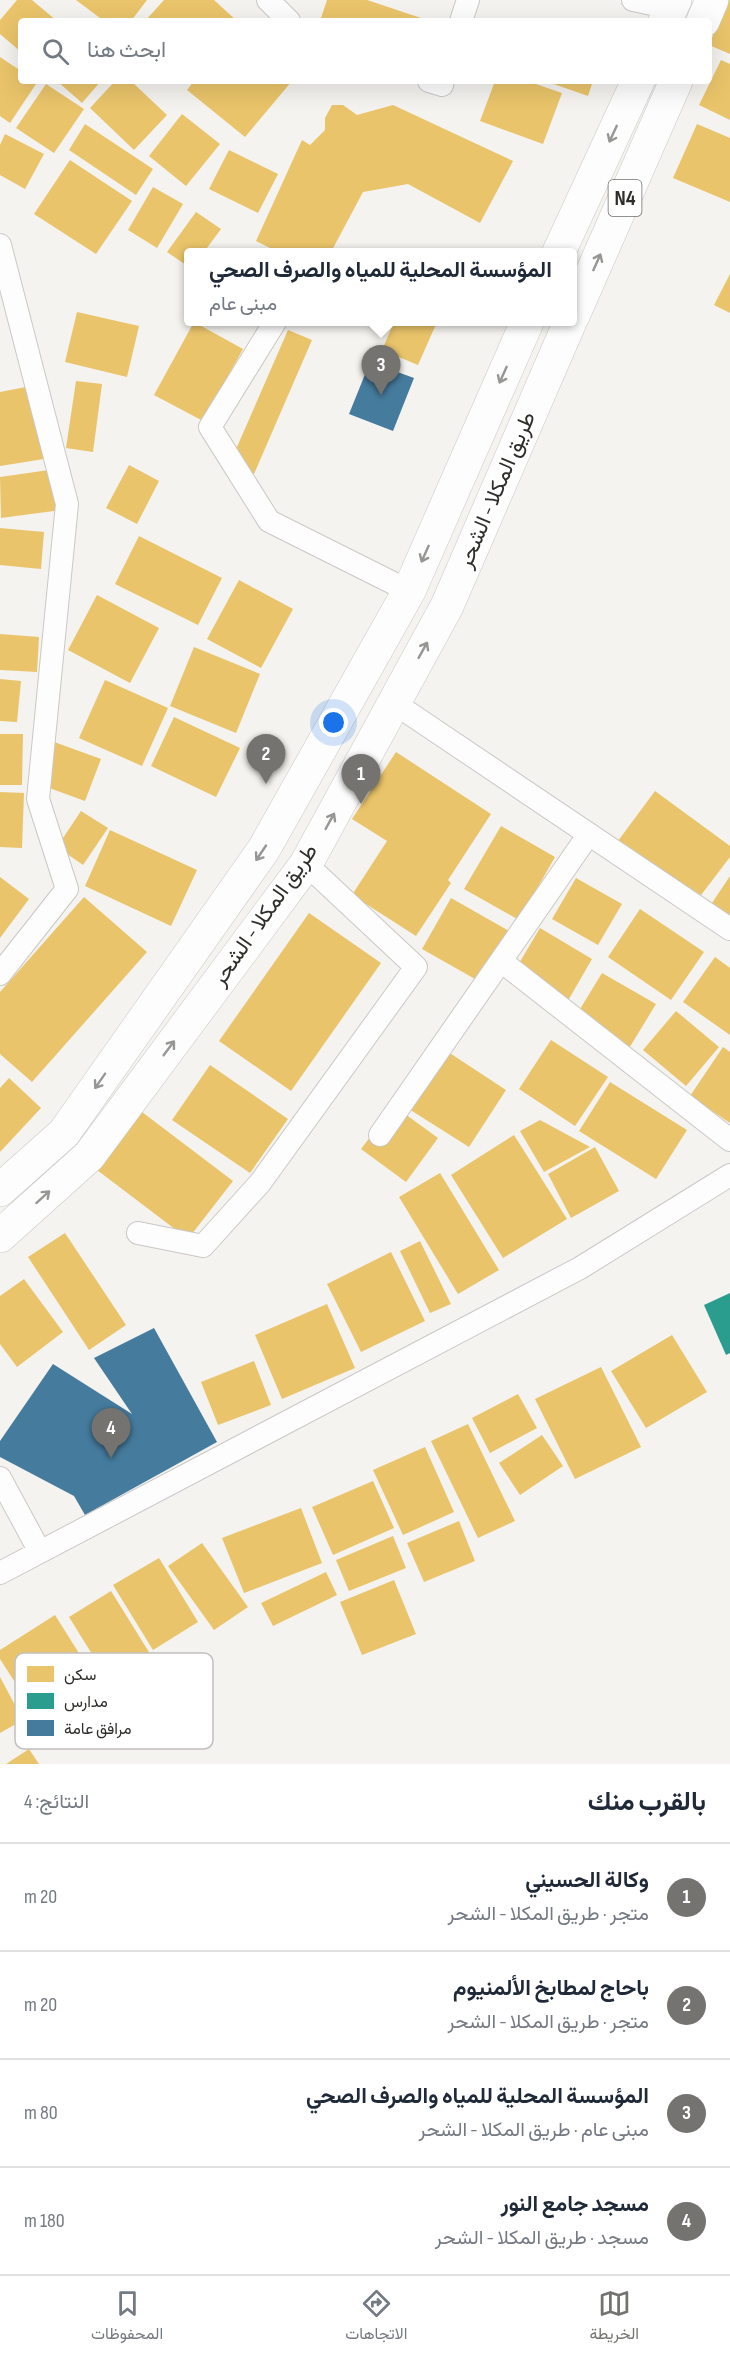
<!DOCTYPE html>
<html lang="ar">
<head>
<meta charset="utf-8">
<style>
	:root { --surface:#fff; --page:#f6f6f7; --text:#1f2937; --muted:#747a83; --line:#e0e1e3; --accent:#747370 }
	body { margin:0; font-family:"Sofia Sans Condensed",Vazirmatn,sans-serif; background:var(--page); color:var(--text); direction:rtl }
	.you { position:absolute; left:334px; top:723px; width:21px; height:21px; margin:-15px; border:4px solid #fff; border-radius:50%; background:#1a73e8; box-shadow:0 0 0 9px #1a73e833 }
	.badge { display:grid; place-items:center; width:39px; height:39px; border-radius:50%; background:var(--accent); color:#fff; font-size:20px; font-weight:700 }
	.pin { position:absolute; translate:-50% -50px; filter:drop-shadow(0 2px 3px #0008) }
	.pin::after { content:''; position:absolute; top:32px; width:21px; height:18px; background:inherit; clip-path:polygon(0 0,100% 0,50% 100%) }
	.popup { position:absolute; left:184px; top:248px; width:393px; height:78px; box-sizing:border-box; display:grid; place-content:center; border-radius:6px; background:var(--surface); filter:drop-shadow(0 2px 4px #0005); font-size:20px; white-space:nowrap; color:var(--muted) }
	.popup b { font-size:22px; color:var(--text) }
	.popup::after { content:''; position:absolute; left:50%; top:100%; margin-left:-12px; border:12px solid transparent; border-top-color:var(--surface) }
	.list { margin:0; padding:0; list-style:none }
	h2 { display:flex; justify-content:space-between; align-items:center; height:78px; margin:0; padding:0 24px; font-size:26px }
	h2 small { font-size:20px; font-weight:400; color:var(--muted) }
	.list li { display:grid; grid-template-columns:39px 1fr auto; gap:18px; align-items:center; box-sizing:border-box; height:108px; padding:0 24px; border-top:2px solid var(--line) }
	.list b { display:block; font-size:22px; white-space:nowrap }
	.list p { margin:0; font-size:20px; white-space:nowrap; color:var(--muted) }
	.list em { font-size:20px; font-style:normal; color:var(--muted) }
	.icon { flex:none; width:33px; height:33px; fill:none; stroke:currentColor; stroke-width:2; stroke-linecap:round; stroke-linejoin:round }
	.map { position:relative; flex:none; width:730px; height:1764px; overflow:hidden; direction:ltr }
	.search { position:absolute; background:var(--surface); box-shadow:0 6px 24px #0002; left:18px; right:18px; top:18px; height:66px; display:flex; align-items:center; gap:15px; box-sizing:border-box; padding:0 21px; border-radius:6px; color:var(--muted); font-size:22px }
	.sheet { height:510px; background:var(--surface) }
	nav { display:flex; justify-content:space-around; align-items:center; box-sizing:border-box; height:84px; border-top:2px solid var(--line); background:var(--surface); font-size:16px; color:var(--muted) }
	nav a { display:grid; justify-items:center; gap:3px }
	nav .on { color:var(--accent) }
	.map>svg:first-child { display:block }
	.homes { fill:#e9c46a }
	.schools { fill:#2a9d8f }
	.public { fill:#457b9d }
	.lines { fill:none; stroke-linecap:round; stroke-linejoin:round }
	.minor-casing { stroke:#cac8c5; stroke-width:24 }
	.trunk-casing { stroke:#cac8c5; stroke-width:34 }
	.minor { stroke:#fefdfd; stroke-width:22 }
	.trunk { stroke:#fefdfd; stroke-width:33 }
	.oneway { stroke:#969694 }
	.labels { text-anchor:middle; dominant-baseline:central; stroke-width:6; stroke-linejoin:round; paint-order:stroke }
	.shield { fill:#fff; stroke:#6d6d6b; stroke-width:1.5 }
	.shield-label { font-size:21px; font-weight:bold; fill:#2f2e2b }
	.street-label { font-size:22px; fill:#2f2e2b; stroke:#fff }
	.key { fill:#fff; stroke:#c1c0bf; stroke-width:1.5 }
	.key-label { font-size:16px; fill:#2f2e2b }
</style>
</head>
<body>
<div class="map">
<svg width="730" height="1764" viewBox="0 0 730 1764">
	<rect width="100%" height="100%" fill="#f5f3ef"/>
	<path class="homes" d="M17,0H32L57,21H21V52L0,34V20Z
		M76,0H147L131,21H104Z
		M164,0H214L237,21H145Z
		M327,0H367L421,18L420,21H320Z
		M727,0H730V54L709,45Z
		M0,57L21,71V81H38L10,123L0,116Z
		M721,60L730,64V120L699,105Z
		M57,81H101L82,103Z
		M115,81H131L167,115L134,150L90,108Z
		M194,81H292L245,137L187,90Z
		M495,81H527L562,93L543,144L480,121Z
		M545,81H593L588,96Z
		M46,84L84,109L54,153L16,128Z
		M332,105H343L357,115L393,105L513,161L480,223L408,184L363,192L331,252H278L256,241L302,140L310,145L325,130V118Z
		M182,114L220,144L186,186L149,156Z
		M85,124L153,169L136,195L69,150Z
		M697,124L730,138V202L673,178Z
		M5,134L44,154L25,189L0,175V145Z
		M229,150L278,174L258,213L209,189Z
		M70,160L132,201L96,254L34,214Z
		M153,187L183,204L157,248L128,230Z
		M196,212L221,229L204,252H189V267L167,252Z
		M730,274V313L714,305Z
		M77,312L139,326L127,377L65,362Z
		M194,322L243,349L203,421L154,395Z
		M394,322H437L418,365L382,350Z
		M288,330L312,340L254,474L230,463Z
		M76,381L102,384L93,452L66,448Z
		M31,386L44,459L0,466V392Z
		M129,465L159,481L137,524L106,508Z
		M56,469L61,510L1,518L0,477Z
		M0,528L44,532L41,569L0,565Z
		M139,536L222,578L198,625L115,584Z
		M239,580L293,609L261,668L207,639Z
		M97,595L159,628L130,683L68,650Z
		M0,634L39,637L37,672L0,670Z
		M194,647L260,674L236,733L170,706Z
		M0,679L21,681L17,722L0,721Z
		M105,680L168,708L142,766L79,738Z
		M174,717L240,748L216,797L151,766Z
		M0,734H23L22,785H0Z
		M46,739L101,759L85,801L30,781Z
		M396,752L491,814L448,880L451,883L416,936L352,895L387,841L352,819Z
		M655,791L730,846V857L695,903L615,845Z
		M0,792L24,793L22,848L0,847Z
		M81,811L108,828L83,865L57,847Z
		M501,826L555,857L519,920L464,889Z
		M110,830L197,870L171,926L85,886Z
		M730,876V922L708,909Z
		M0,877L29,899L0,938Z
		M576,878L622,904L598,945L552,919Z
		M84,897L147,952L32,1082L0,1054V992Z
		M451,898L511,932L482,983L422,949Z
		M640,909L704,952L671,1000L608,957Z
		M309,913L381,963L291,1091L219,1041Z
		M540,928L592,959L562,1011L509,980Z
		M715,957L730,968V1035L683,1002Z
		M602,973L656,1004L628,1050L574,1019Z
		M676,1011L719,1047L686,1086L643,1050Z
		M551,1040L608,1077L575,1126L519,1089Z
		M439,1046L506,1090L469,1147L401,1104Z
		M723,1047L730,1052V1123L690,1096Z
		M210,1065L288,1119L250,1173L172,1120Z
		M9,1078L41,1108L0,1152V1088Z
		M610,1082L687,1130L656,1179L579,1131Z
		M394,1106L438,1138L406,1182L361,1149Z
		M142,1112L233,1181L188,1239L97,1170Z
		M540,1120L590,1147L544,1172L520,1131Z
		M514,1135L567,1219L503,1258L451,1175Z
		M595,1147L619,1191L571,1218L548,1174Z
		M440,1173L499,1270L458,1294L399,1197Z
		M65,1233L126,1325L89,1350L28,1257Z
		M420,1241L451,1304L430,1313L400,1251Z
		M391,1252L425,1321L361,1352L327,1284Z
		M24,1279L63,1332L17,1367L0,1344V1296Z
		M327,1304L355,1368L282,1399L255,1335Z
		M672,1335L707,1392L646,1428L611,1371Z
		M254,1361L271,1405L218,1425L201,1382Z
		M601,1367L641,1447L575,1479L535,1399Z
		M518,1394L537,1428L490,1453L472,1418Z
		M468,1424L515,1521L478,1538L431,1441Z
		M542,1435L563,1466L520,1495L499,1463Z
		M425,1447L454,1512L403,1535L373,1470Z
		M373,1481L394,1528L333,1555L312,1507Z
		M301,1508L322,1563L244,1593L222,1538Z
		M459,1521L475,1561L424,1582L407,1543Z
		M393,1536L406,1568L349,1591L336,1560Z
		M202,1543L248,1607L214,1630L168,1566Z
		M159,1558L198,1622L153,1650L113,1585Z
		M326,1572L337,1595L273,1626L261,1603Z
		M394,1580L416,1634L362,1655L340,1602Z
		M111,1591L152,1657L110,1683L69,1617Z
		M55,1615L104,1693L45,1729L0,1659V1650Z
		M0,1677L23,1720L0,1733Z
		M29,1749L39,1764H6Z"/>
	<path class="schools" d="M730,1293V1353L726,1355L704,1305Z"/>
	<path class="public" d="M370,362L414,378L393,431L349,414Z
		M154,1328L217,1442L85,1515L74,1496L0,1457V1441L53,1364L132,1414L94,1358Z"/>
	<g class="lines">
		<g class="minor-casing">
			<path id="minor" d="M268,0L289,21
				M633,0L671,8
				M461,21L468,0
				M429,81L442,85L443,81
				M0,245L67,504L38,799L67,889L0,974
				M275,322L210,427L269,521L409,591
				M394,703L730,929
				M501,961L730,1140
				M380,1135L589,834
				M138,1233L203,1246L260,1183L416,967L306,864
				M0,1478L40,1552
				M0,1573L580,1268L730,1175"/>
		</g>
		<g class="trunk-casing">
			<path id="trunk" d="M665,21L675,0
				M703,21L712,0
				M559,252L638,81
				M573,316L676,81
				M0,1190L64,1133L264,849L409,591L527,322
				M0,1236L89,1156L306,864L447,606L570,322"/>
		</g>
		<use href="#minor" class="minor"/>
		<use href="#trunk" class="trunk"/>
	</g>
	<defs><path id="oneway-shaft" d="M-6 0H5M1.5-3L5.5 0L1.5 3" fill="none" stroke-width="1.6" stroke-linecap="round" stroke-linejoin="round" transform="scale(1.5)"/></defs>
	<g class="oneway">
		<use href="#oneway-shaft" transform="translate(613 134) rotate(115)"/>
		<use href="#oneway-shaft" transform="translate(597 262) rotate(-66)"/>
		<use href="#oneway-shaft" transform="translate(503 375) rotate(114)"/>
		<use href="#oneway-shaft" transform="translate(425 554) rotate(114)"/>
		<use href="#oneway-shaft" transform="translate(423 650) rotate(-61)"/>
		<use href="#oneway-shaft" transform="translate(330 821) rotate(-61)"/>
		<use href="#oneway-shaft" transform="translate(261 853) rotate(124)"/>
		<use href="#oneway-shaft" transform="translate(169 1048) rotate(-53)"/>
		<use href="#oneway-shaft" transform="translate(100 1081) rotate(125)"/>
		<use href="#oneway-shaft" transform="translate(43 1197) rotate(-42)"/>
	</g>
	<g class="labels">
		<rect class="shield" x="608.5" y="180" width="33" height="36" rx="4.5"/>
		<g class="shield-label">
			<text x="625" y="198">N4</text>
		</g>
		<g class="street-label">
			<text transform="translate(497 490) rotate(-67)">طريق المكلا - الشحر</text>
			<text transform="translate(265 915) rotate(-55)">طريق المكلا - الشحر</text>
		</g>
	</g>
	<rect x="15" y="1653" width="198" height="96" rx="9" class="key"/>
	<rect x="27" y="1666" width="27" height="16" fill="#e9c46a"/>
	<rect x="27" y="1693" width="27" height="16" fill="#2a9d8f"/>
	<rect x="27" y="1720" width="27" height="16" fill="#457b9d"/>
	<g class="key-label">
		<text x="64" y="1680">سكن</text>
		<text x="64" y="1707">مدارس</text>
		<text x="64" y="1734">مرافق عامة</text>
	</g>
</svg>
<div class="you"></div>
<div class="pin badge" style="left:361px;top:804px">1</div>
<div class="pin badge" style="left:266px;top:784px">2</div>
<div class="pin badge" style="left:381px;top:395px">3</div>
<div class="popup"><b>المؤسسة المحلية للمياه والصرف الصحي</b>مبنى عام</div>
<div class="pin badge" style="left:111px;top:1458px">4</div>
<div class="search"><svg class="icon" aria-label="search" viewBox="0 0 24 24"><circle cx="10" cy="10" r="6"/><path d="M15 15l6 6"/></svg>ابحث هنا</div>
</div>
<section class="sheet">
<h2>بالقرب منك<small>النتائج: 4</small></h2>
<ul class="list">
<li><span class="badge">1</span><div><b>وكالة الحسيني</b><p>متجر · طريق المكلا - الشحر</p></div><em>20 m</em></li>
<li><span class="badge">2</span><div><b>باحاج لمطابخ الألمنيوم</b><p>متجر · طريق المكلا - الشحر</p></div><em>20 m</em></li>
<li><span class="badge">3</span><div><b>المؤسسة المحلية للمياه والصرف الصحي</b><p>مبنى عام · طريق المكلا - الشحر</p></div><em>80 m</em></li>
<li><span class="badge">4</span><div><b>مسجد جامع النور</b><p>مسجد · طريق المكلا - الشحر</p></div><em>180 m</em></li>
</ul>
</section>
<nav>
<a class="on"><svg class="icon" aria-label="map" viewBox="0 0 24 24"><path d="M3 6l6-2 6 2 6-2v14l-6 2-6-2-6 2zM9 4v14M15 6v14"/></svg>الخريطة</a>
<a><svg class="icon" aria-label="directions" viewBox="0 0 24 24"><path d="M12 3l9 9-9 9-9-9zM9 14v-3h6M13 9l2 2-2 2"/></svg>الاتجاهات</a>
<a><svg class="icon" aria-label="saved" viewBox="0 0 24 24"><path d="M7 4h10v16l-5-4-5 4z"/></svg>المحفوظات</a>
</nav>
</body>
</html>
